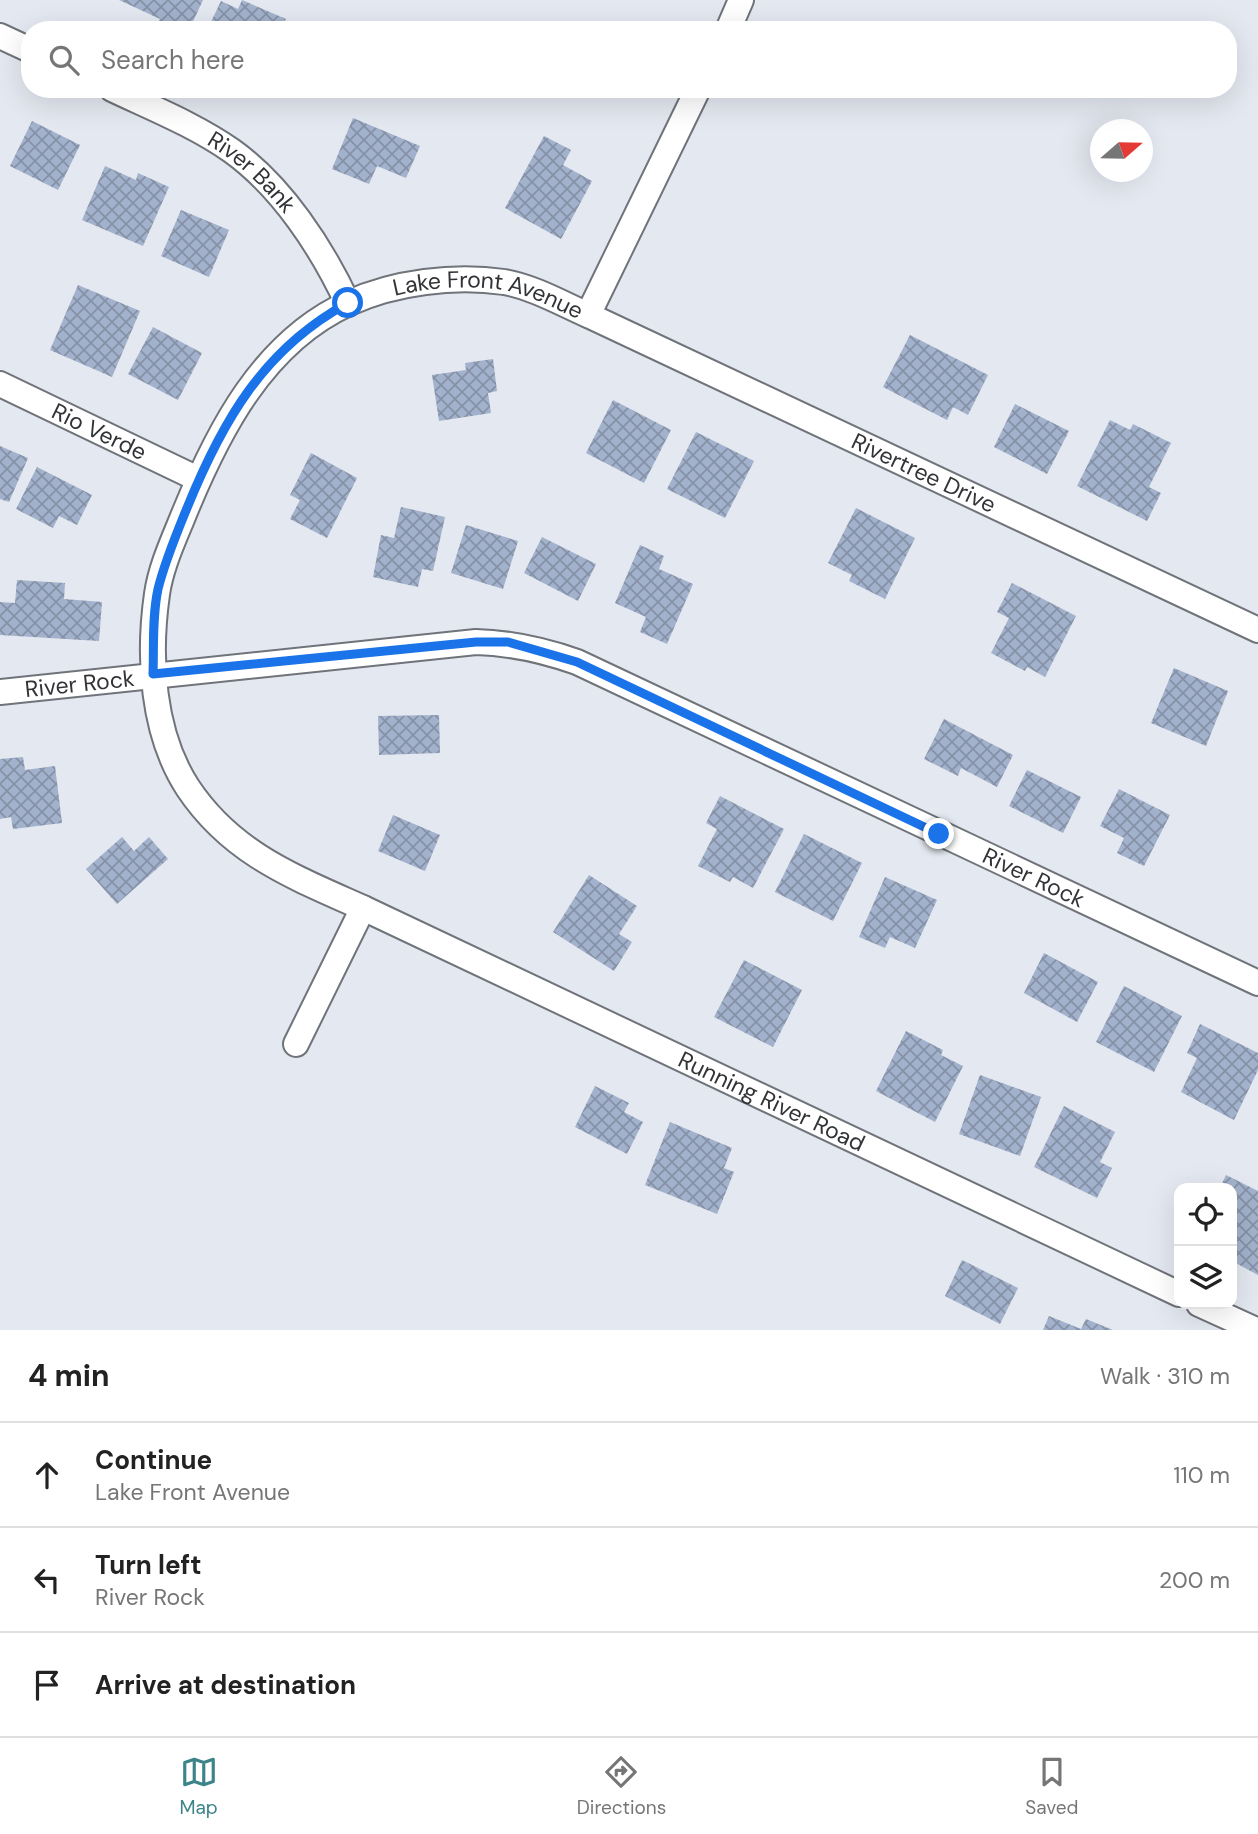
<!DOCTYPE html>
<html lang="en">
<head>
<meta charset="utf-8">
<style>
	:root { --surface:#fff; --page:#f2f2f2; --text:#222; --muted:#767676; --line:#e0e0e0; --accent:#3c848a }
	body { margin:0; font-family:"DM Sans",sans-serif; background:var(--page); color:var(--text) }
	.controls { position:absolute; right:21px; bottom:21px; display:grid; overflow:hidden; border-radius:14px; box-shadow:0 7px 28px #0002 }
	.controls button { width:63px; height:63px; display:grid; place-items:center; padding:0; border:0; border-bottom:2px solid var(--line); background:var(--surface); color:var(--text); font:35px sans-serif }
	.compass { position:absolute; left:1090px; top:119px; width:63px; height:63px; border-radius:50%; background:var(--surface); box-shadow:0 7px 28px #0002; rotate:70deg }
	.stop { position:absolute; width:21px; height:21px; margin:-16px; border:5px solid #1a73e8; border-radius:50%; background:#fff }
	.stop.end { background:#1a73e8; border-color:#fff; box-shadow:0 2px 7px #0008 }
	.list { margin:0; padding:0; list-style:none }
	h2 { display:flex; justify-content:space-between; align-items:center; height:91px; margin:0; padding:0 28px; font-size:30px }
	h2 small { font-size:23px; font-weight:400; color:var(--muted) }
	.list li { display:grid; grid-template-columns:46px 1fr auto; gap:21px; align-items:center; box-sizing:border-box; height:105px; padding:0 28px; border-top:2px solid var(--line) }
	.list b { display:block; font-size:26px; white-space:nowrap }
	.list p { margin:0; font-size:23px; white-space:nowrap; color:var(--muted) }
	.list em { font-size:23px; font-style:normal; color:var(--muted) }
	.icon { flex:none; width:38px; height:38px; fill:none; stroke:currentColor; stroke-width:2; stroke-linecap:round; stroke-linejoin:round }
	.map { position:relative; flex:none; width:1258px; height:1330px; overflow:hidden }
	.search { position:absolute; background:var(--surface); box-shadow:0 7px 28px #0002; left:21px; right:21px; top:21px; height:77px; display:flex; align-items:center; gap:18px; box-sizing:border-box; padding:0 24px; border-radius:28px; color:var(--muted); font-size:26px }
	.sheet { height:406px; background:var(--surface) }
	nav { display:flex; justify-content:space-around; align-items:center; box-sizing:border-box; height:98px; border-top:2px solid var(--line); background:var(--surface); font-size:19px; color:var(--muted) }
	nav a { display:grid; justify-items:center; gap:4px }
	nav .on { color:var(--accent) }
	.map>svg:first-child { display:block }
	.building { fill:url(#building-cross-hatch) }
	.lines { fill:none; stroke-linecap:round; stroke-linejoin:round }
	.minor-casing { stroke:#6f737a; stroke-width:28 }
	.minor { stroke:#fff; stroke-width:24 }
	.route { stroke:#1a73e8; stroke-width:9 }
	.labels { text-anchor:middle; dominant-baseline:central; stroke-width:7; stroke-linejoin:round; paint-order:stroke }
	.street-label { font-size:23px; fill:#313336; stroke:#e4e8f0 }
</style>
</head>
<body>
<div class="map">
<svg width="1258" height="1330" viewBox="0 0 1258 1330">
	<defs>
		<pattern id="building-cross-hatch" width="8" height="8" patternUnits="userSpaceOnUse" patternTransform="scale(1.75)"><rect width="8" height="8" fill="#a3b2cc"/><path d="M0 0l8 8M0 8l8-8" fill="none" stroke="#8591a6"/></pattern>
	</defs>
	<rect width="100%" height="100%" fill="#e4e8f0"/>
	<path class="building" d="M119,0H203L189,30H155L160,19Z
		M242,0L286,19L281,30H207L221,1L238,9Z
		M353,118L420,146L406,178L377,166L369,184L332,169Z
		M32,121L80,145L58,190L10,166Z
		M544,136L571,150L563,165L592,181L561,239L505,208Z
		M105,166L136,180L138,173L169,187L143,246L82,220Z
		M181,210L229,230L209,277L161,256Z
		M78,285L140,311L112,377L50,350Z
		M153,327L202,353L178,400L128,374Z
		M910,335L988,375L968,415L953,407L947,420L883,387Z
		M493,359L497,391L488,393L491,413L439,421L432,375L466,370L465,363Z
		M613,400L671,430L644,483L586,453Z
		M1015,404L1069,431L1047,474L994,447Z
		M1110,420L1130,430L1133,424L1171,443L1149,487L1161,493L1147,521L1077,486Z
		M696,432L754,461L725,518L667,489Z
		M0,446L28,458L9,502L0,499Z
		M311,453L357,478L327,538L290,519L300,500L290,495Z
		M37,467L92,495L77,525L59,516L53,528L16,509Z
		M401,507L445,517L433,571L422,569L418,587L373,577L381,535L394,538Z
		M856,508L915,538L885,599L849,581L852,575L828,563Z
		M466,525L518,541L503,589L451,573Z
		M542,537L596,564L578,601L524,573Z
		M640,545L664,556L659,569L693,584L667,644L640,632L646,617L615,603Z
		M17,580L65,583L64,599L102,602L99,641L0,635V602L15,603Z
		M1012,583L1076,616L1045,677L1027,667L1025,671L991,653L1009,618L997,612Z
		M1174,668L1228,691L1206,746L1151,723Z
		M439,715L440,753L379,755L378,716Z
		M944,719L1013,755L997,787L961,768L958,776L924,759Z
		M23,757L25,770L55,766L62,823L13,829L11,817L0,819V759Z
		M1027,770L1081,797L1063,833L1009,806Z
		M1119,789L1170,815L1144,866L1117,853L1124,838L1100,826Z
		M720,796L784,829L753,888L733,877L730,882L698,866L717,829L706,823Z
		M393,815L440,835L425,871L378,851Z
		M804,834L862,863L833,921L775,892Z
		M122,837L134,851L149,837L168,859L117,904L86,869Z
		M589,875L637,906L619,934L632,942L614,971L553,932Z
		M885,877L937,900L915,948L890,937L885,948L859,937Z
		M1044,953L1098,982L1077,1022L1024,993Z
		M744,960L802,990L773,1047L714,1017Z
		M1124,986L1182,1016L1154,1072L1096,1042Z
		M1200,1024L1258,1053V1070L1234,1120L1181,1092L1197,1058L1187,1053Z
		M906,1031L943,1050L941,1055L963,1066L935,1122L876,1091Z
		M980,1075L1041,1097L1020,1156L959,1134Z
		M595,1086L629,1103L624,1112L643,1122L627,1154L575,1127Z
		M1064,1106L1115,1132L1100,1162L1112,1168L1097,1198L1034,1167Z
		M670,1122L732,1148L724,1168L734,1172L717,1214L645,1185Z
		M1226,1175L1258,1191V1275L1232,1261V1188H1220Z
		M962,1260L1018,1288L1000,1324L945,1296Z
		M1049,1316L1081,1329L1086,1319L1113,1330H1043Z"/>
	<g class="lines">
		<g class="minor-casing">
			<g id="minor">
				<path d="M728,30L741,0"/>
				<path d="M0,36L30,50"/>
				<path id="s1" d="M112,89C152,108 195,125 232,151C282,187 322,248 348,304"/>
				<path id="s2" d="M588,315L1258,630"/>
				<path id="s3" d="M0,384L198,479"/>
				<path id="s4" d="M0,692L476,642C512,643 543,650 577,662L1258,983"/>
				<path id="s5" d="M363,908L1179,1294"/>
				<path id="s6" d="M296,1044L363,908C294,877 232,854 188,788C152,733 148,657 157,594C161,566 174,539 184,514C218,431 263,342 349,303C395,282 454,275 504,282C533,287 561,303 588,315L698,89"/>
				<path d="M1199,1304L1256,1330"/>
			</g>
		</g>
		<use href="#minor" class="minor"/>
	</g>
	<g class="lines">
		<path class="route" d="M348,303C263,349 222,422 187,508C176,535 165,561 158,589C152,617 154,646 153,674L476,642H508L577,662L939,834"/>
	</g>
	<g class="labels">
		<g class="street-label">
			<text stroke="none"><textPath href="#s1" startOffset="164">River Bank</textPath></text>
			<text stroke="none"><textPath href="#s6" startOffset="1071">Lake Front Avenue</textPath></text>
			<text stroke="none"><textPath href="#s3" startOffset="110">Rio Verde</textPath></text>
			<text stroke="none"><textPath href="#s2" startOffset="371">Rivertree Drive</textPath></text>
			<text stroke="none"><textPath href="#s4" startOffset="80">River Rock</textPath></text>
			<text stroke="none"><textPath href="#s4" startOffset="1087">River Rock</textPath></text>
			<text stroke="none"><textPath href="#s5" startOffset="452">Running River Road</textPath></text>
		</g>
	</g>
</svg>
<div class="controls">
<button><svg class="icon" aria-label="locate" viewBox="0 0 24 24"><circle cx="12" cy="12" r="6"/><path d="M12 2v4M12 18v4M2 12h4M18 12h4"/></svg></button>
<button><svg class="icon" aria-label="layers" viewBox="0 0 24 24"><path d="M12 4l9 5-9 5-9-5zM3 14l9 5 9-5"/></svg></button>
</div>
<svg class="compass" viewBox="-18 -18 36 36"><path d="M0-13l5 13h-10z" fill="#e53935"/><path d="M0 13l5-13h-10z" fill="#767676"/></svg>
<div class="stop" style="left:348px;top:303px"></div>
<div class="stop end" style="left:939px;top:834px"></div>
<div class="search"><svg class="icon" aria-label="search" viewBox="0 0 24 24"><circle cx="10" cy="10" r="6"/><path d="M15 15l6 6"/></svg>Search here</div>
</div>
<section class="sheet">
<h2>4 min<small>Walk · 310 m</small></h2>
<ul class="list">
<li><svg class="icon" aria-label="ahead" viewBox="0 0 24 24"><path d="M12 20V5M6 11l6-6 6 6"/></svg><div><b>Continue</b><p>Lake Front Avenue</p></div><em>110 m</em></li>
<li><svg class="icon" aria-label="left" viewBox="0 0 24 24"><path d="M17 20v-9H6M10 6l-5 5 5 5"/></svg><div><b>Turn left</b><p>River Rock</p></div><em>200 m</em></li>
<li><svg class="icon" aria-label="arrive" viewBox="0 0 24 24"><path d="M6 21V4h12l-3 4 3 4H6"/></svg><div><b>Arrive at destination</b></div></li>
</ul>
</section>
<nav>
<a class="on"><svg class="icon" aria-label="map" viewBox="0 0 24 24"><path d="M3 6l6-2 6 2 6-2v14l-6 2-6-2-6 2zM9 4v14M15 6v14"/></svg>Map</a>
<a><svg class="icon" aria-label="directions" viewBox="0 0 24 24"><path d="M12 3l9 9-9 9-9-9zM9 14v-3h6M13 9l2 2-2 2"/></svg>Directions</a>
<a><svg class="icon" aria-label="saved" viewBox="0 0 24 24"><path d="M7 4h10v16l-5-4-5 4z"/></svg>Saved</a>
</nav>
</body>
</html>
